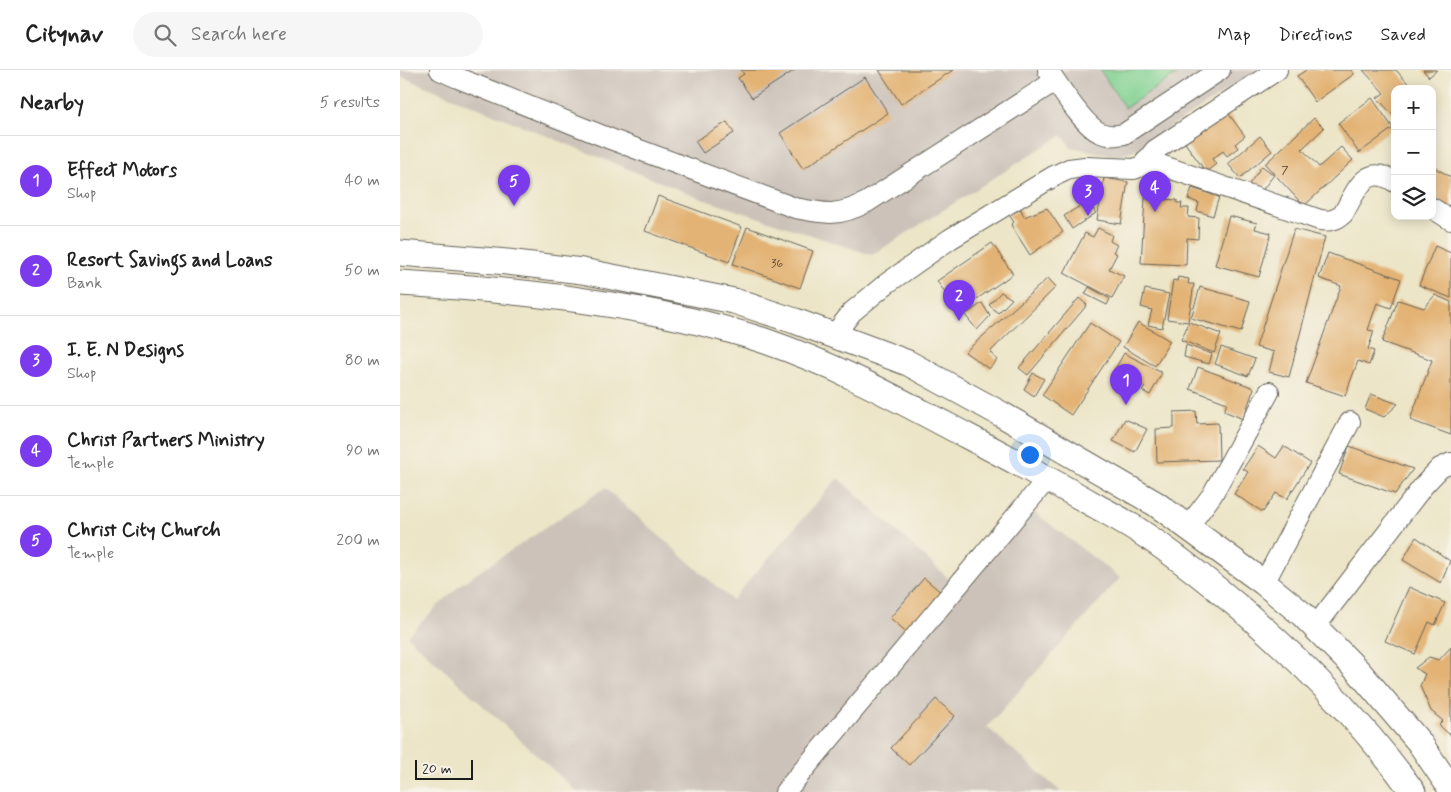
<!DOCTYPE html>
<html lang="en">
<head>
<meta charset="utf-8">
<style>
	:root { --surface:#fff; --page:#f6f6f6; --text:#222; --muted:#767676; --line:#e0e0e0; --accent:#7c3aed }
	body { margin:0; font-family:Mynerve,sans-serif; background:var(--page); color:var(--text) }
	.controls { position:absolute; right:15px; top:15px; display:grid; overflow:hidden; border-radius:10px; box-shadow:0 2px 12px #0003 }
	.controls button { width:45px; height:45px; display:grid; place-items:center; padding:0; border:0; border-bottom:1px solid var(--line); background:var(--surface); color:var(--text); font:25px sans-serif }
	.scale { position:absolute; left:15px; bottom:12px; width:58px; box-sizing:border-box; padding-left:5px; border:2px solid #1c1c1c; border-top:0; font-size:14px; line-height:18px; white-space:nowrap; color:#1c1c1c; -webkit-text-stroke:4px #f7f3e8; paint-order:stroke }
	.you { position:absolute; left:629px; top:384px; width:18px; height:18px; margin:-12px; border:4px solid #fff; border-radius:50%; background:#1a73e8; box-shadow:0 0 0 8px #1a73e833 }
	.badge { display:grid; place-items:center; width:32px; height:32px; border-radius:50%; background:var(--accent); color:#fff; font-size:16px; font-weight:700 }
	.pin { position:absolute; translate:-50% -41px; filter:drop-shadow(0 1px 2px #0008) }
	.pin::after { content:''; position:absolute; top:26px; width:18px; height:15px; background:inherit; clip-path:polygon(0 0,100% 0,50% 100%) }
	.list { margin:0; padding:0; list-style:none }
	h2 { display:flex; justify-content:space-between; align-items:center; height:65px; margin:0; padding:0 20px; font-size:21px }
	h2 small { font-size:16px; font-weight:400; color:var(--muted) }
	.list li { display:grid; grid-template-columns:32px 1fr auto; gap:15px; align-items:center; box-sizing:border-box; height:90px; padding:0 20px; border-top:1px solid var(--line) }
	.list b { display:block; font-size:19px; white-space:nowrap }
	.list p { margin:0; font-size:16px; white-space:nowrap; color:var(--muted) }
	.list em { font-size:16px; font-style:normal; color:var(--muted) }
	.icon { flex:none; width:28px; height:28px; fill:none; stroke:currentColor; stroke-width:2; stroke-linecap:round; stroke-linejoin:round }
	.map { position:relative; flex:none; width:1051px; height:722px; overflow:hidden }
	header { display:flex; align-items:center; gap:30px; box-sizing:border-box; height:70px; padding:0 25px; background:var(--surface); border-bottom:1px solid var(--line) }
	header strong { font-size:24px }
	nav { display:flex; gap:28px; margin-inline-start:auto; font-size:18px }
	.search { width:350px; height:45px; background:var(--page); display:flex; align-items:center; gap:12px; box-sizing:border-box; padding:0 18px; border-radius:28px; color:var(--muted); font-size:19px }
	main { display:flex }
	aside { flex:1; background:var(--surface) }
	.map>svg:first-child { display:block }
	.industrial { fill:#ccc2b9 }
	.green { fill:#82d293; stroke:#4f7758 }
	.building { fill:#e3b374 }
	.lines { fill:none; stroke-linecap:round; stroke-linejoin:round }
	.minor-casing { stroke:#656258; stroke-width:22 }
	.major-casing { stroke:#656258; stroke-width:27 }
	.minor { stroke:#fff; stroke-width:20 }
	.major { stroke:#fff; stroke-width:25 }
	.labels { text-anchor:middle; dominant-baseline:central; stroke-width:5; stroke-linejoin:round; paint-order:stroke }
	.number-label { font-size:12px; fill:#4e4232 }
</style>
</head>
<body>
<header>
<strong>Citynav</strong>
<div class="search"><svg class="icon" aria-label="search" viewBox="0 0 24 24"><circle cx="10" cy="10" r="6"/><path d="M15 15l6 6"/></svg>Search here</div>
<nav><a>Map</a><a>Directions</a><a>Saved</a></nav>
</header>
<main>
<aside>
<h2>Nearby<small>5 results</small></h2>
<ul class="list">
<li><span class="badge">1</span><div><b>Effect Motors</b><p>Shop</p></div><em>40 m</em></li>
<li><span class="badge">2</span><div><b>Resort Savings and Loans</b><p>Bank</p></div><em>50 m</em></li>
<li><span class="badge">3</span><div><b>I. E. N Designs</b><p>Shop</p></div><em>80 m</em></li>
<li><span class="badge">4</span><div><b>Christ Partners Ministry</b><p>Temple</p></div><em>90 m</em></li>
<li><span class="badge">5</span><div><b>Christ City Church</b><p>Temple</p></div><em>200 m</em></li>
</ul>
</aside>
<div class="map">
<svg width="1051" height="722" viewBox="0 0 1051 722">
	<rect width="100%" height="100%" fill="#f7f3e8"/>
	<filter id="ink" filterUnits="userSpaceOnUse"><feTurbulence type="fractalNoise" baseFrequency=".02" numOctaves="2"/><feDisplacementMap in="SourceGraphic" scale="10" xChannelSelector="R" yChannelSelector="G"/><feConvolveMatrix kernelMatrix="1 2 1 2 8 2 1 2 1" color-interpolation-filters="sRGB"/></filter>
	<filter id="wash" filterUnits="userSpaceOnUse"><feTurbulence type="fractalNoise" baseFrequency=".0096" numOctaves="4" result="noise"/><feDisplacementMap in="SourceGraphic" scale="20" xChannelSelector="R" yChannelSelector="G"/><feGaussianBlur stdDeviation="1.12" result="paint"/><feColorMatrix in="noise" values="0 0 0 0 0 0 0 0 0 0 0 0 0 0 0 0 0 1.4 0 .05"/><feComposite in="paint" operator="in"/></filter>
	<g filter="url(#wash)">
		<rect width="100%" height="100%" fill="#ece5c7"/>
		<path class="industrial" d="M0,0H859L733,81L725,84L715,86L671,77L662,65L472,185L299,128L0,6Z
			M438,408L549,509L616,428L720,508L587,657L661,722H177L7,566L61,514L205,418L332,530Z"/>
		<path class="green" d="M700,0H783L725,38Z"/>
		<g id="blocks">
			<path class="building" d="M341,0H395L352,28L338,8L344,4Z
				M479,0H553L501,34Z
				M906,0H951L954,4L915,32L897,6Z
				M963,0H996L1013,19H995V44L993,45L977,28L984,23Z
				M1023,0H1037L1029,7Z
				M465,7L488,43L403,99L380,63Z
				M972,28L993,58L959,83L938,53Z
				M828,43L845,66L835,74L838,78L827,86L823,81L812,89L816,94L806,102L785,73Z
				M914,48L924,58L902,79L919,97L941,77L953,90L904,136L865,94Z
				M327,52L334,63L303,83L295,71Z
				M860,66L872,81L840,108L828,94Z
				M862,96L874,105L860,123L849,114Z
				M1032,96L1051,107V137L1032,126Z
				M704,108L728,112L721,154L697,150Z
				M792,118L819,127L813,146L797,141L799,133L788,129Z
				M258,126L342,157L329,192L245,161Z
				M745,128L777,130V133H782L781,138H789L788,147L799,148L798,169L787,168L786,195L741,193Z
				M688,131L696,143L672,159L664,146Z
				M647,138L663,162L630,185L611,155L614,152L609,145L621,139L624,147Z
				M829,146L857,153L855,159L871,163L859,207L815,195Z
				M347,157L413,181L400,218L333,194Z
				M698,158L712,165L710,171L717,175L713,182L717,184L709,199L724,206L712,228L664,203L685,163L693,167Z
				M894,159L925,167L889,307L869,302L874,282L856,277Z
				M592,173L613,204L558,242L537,211Z
				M1035,176L1051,183V228L1019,215Z
				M928,183L1001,209L991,238L977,233L968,260L974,261L968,279L974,281L969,295L958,291L945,326L906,313L941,216L919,208Z
				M778,207L789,209L788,214H794L788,252L767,249L773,210L777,211Z
				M648,208L656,217L590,282L597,290L589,299L565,282Z
				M689,217L710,229L707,235L685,224Z
				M800,217L850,231L841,262L791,248Z
				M745,219L769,224L762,258L748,255L752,240L741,237Z
				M601,222L612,229L598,243L589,235Z
				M1035,225L1051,232V365L1010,350L1032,290L982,272L998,230L1024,238Z
				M679,228L687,235L628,305L619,298Z
				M582,233L590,246L577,260L565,245Z
				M738,252L770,271L755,296L723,277Z
				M789,252L821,264L814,283L781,270Z
				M690,253L719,272L671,345L642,325Z
				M786,275L812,284L809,294L784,287Z
				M821,277L855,289L848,306L815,294Z
				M724,283L762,303L750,325L742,321L745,317L714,301Z
				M798,297L854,318L843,349L824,341L827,333L790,319Z
				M633,303L644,309L634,326L624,319Z
				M971,324L998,334L984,347L965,339Z
				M796,341L797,354L818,353L819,390L757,392L756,359L774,358V342Z
				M725,349L747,359L735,382L713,371Z
				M858,376L876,388L884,376L910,393L887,429L876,423L863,442L834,424L848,402L843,399Z
				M949,376L1013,399L995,424L939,404Z
				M1016,467L1050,491L1041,513L1003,490Z
				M524,508L542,523L508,563L490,548Z
				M1009,517L1045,533L1035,555L1029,552L1015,584L985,571Z
				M1051,577V666L1039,655L1043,651L1031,641L1020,616L1025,604L1015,598L1029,587L1039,590Z
				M536,629L555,646L509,695L491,678Z"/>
		</g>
	</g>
	<g filter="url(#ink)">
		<use href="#blocks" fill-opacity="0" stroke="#656258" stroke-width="1"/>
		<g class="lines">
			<g class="minor-casing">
				<path id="minor" d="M40,0L58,8L213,70L395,138C426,144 438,147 467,132L655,11
					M648,0C659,16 684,57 701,63C709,67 716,65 724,64L820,0
					M746,90L920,150C929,151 935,151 943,144C956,122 965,92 995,112
					M1032,138L1051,150
					M435,264L452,242L486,214L550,169L654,106L669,99L685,97L734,99L742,96L755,80L877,0
					M788,457L812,425L869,322
					M864,513L950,352
					M915,557L1024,415L1040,398L1051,393
					M385,722L648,408"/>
			</g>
			<g class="major-casing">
				<path id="major" d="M0,183L107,192L182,201L334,231L395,251L508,293L601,344L756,434L864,513L902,544L960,603L1019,672L1051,719
					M0,213C118,220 253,234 365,271C436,295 501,331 567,366C611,389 654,412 696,436C712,445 728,453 742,463C776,485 809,512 840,538C904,593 963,653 1013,722"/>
			</g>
			<use href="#minor" class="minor"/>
			<use href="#major" class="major"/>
		</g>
	</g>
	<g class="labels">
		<g class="number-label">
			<text x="885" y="101">7</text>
			<text x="377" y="194">36</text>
		</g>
	</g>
</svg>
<div class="controls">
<button>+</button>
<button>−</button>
<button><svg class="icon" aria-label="layers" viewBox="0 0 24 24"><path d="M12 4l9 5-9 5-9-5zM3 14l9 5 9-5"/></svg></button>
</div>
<div class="scale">20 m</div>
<div class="you"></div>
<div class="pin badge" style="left:726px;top:335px">1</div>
<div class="pin badge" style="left:559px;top:251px">2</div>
<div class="pin badge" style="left:688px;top:146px">3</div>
<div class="pin badge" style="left:755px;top:142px">4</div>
<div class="pin badge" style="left:114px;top:136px">5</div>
</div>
</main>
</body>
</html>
